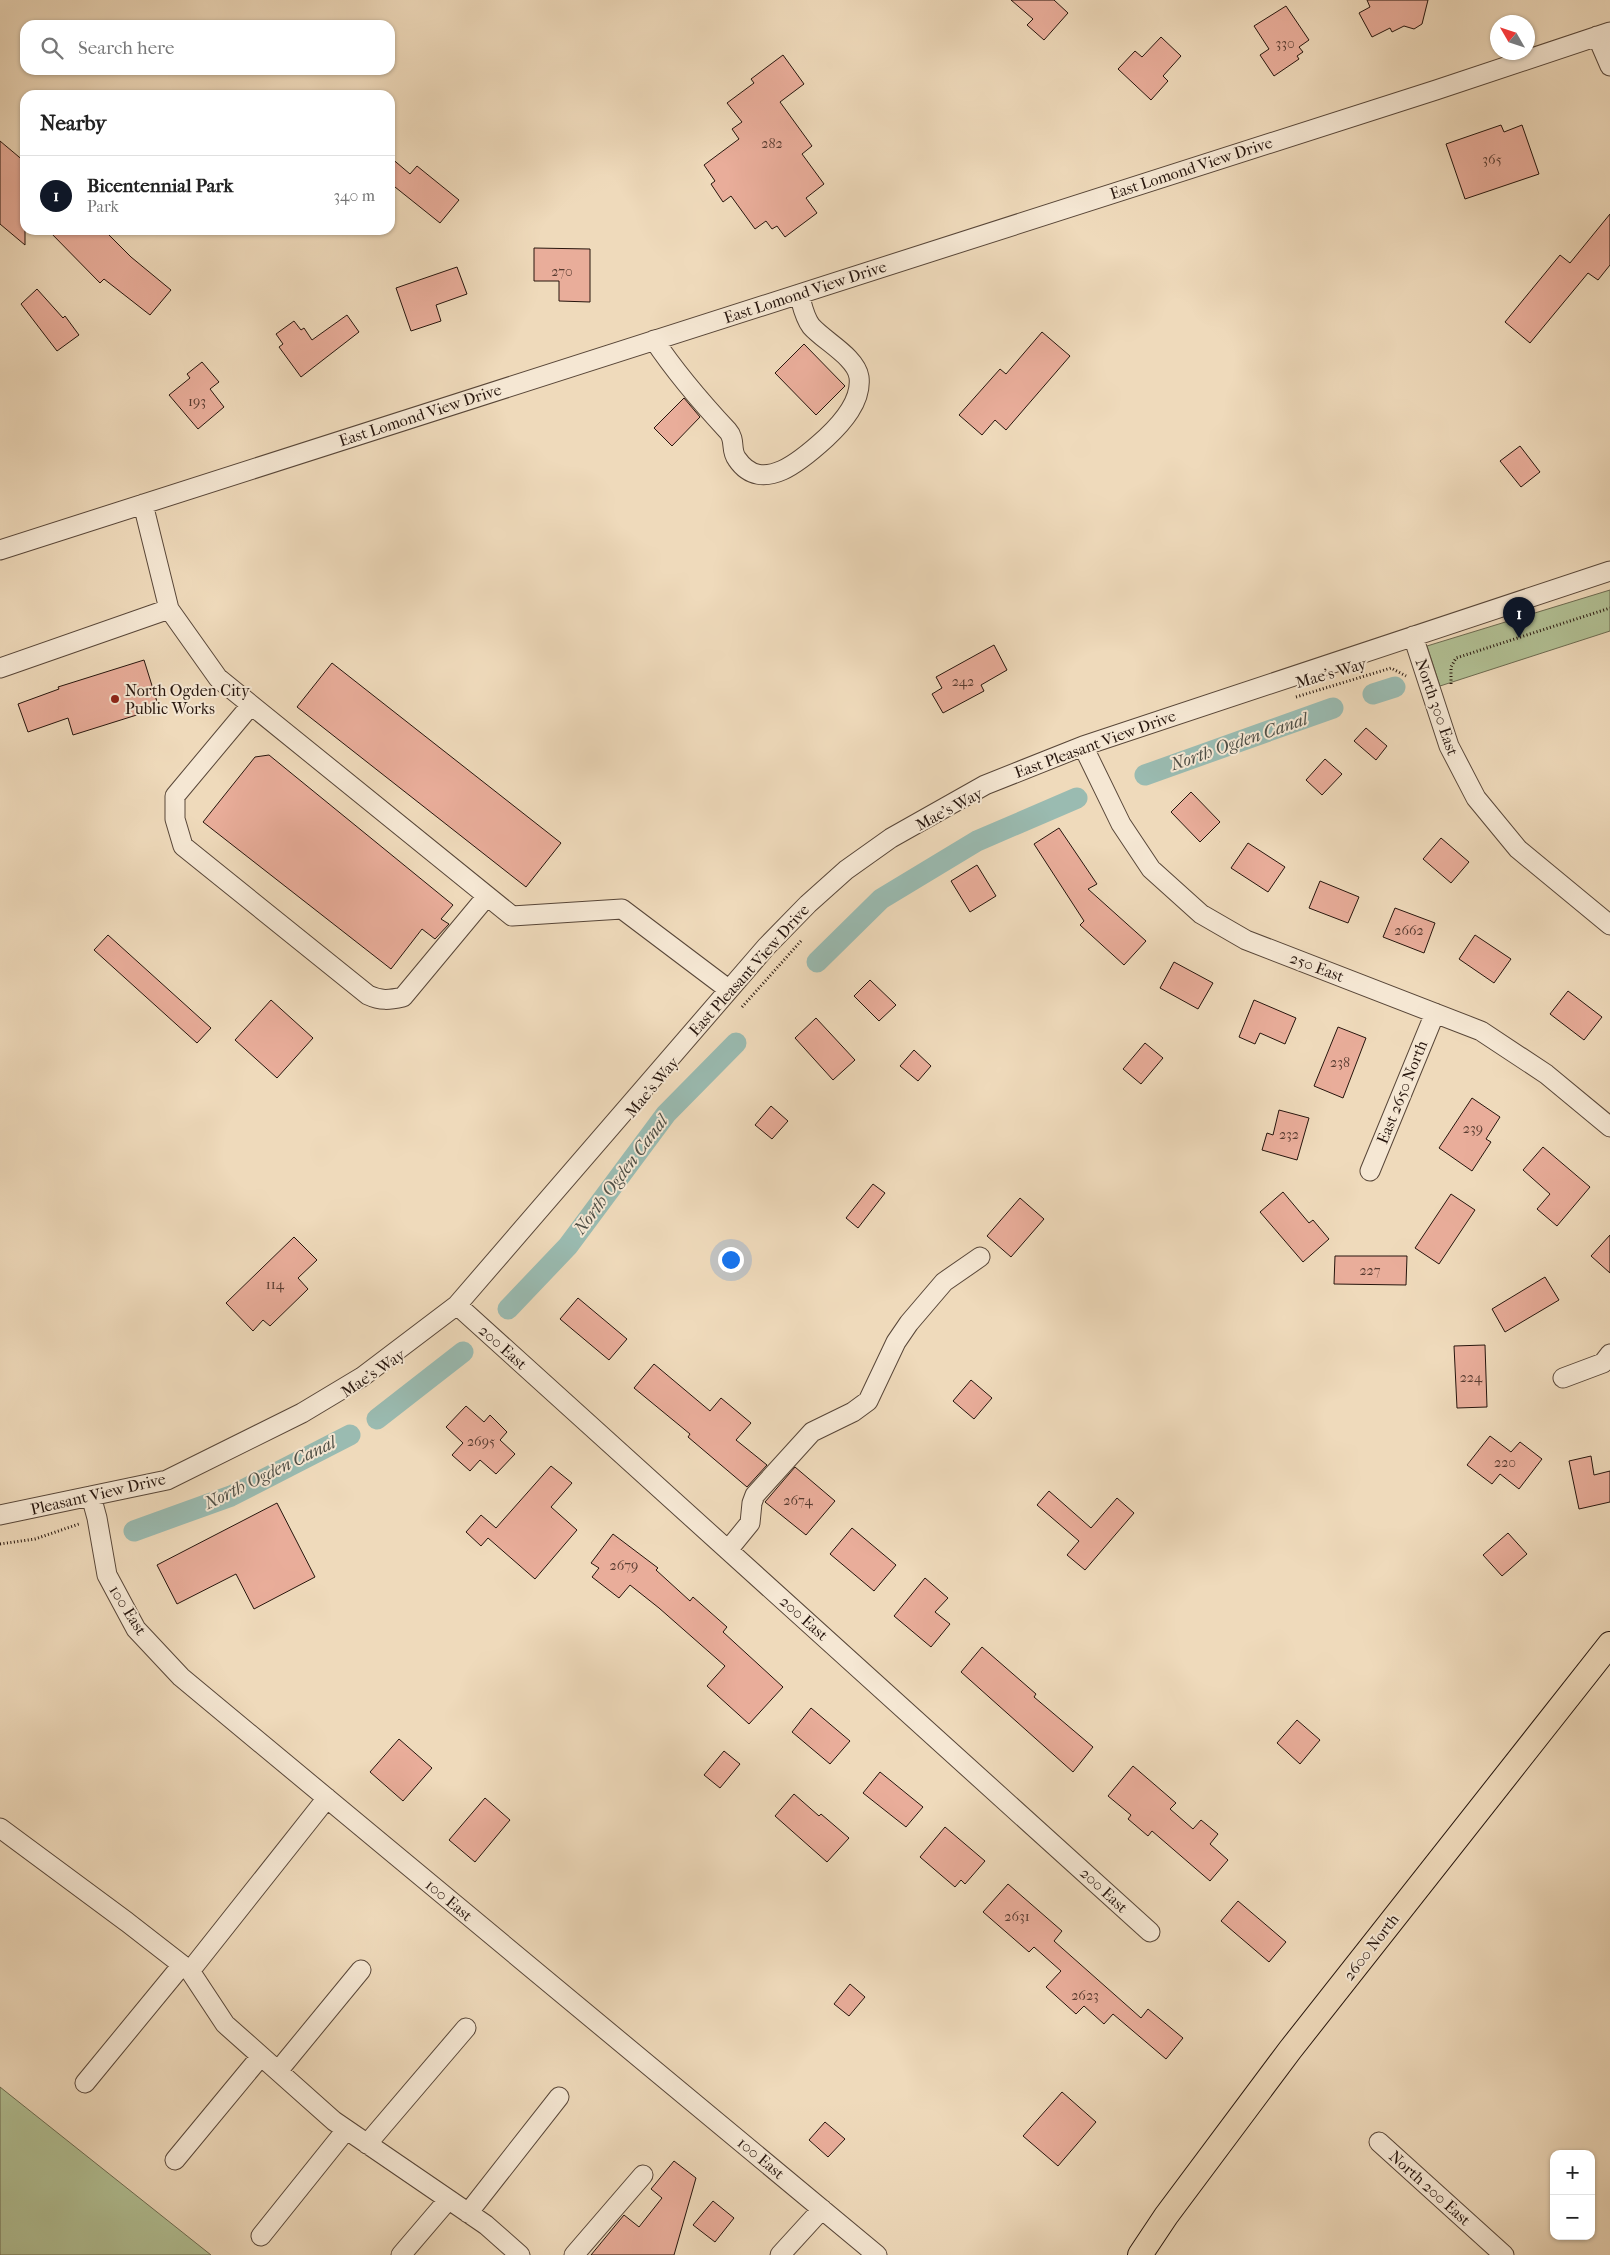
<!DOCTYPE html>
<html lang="en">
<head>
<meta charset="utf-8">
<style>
	:root { --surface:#fff; --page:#f6f6f6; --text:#222; --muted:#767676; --line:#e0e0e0; --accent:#111827 }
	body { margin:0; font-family:"IM FELL French Canon",serif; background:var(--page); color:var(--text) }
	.controls { position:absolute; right:15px; bottom:15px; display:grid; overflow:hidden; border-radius:10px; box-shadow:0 1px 4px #0004 }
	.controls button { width:45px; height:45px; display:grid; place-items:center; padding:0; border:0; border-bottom:1px solid var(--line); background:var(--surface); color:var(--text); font:25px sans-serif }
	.compass { position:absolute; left:1490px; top:15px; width:45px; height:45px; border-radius:50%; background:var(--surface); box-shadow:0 1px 4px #0004; rotate:309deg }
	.you { position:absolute; left:730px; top:1259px; width:18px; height:18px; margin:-12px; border:4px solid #fff; border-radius:50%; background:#1a73e8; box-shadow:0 0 0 8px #1a73e833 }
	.badge { display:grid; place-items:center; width:32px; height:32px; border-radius:50%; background:var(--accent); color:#fff; font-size:16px; font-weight:700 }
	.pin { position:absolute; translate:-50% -41px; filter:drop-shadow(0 1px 2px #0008) }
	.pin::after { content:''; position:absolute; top:26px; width:18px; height:15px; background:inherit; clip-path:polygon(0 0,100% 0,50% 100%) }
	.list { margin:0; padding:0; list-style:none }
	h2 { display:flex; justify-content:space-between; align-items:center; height:65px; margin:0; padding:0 20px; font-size:21px }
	h2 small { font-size:16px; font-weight:400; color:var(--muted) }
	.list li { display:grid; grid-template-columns:32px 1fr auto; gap:15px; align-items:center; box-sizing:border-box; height:80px; padding:0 20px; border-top:1px solid var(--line) }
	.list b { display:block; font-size:19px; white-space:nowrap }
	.list p { margin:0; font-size:16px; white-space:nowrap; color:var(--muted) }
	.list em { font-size:16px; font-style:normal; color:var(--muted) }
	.icon { flex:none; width:28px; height:28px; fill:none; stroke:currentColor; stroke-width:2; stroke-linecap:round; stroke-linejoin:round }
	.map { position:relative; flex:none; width:1610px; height:2255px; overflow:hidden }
	.search { position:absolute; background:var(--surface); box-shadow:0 1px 4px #0004; left:20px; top:20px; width:375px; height:55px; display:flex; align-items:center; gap:12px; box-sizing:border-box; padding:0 18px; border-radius:15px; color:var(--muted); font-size:19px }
	.panel { position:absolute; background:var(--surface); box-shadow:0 1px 4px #0004; left:20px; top:90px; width:375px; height:145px; border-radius:15px }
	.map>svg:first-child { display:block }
	.green { fill:#b2c195; stroke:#6c6b51 }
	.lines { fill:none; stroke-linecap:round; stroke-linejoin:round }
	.canal { stroke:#9abbb1; stroke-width:21 }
	.building { fill:#e9ad9a; stroke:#26150d }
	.minor-casing { stroke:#584638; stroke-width:21 }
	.major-casing { stroke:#26150d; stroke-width:26 }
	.path { stroke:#26150d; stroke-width:3; stroke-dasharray:1 2.5; stroke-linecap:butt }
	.minor { stroke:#f5e7d3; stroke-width:19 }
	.major { stroke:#efdabb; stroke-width:24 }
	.poi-dot { fill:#8f2418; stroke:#f5e7d3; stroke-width:2 }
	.labels { text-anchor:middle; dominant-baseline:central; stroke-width:4; stroke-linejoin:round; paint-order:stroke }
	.number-label { font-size:14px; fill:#573b30 }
	.street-label { font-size:16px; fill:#26150d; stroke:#f5e7d3 }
	.poi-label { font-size:16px; fill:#26150d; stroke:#f5e7d3; text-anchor:start }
	.water-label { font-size:18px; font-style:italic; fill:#4f4f46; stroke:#f5e7d3 }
</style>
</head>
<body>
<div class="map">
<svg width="1610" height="2255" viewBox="0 0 1610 2255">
	<rect width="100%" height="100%" fill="#efdabb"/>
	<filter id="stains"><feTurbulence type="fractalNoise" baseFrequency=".004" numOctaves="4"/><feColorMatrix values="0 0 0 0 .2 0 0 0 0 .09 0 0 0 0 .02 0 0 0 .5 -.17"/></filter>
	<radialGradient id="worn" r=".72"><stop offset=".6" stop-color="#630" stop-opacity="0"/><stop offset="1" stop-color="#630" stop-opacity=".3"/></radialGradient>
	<path class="green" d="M1610,590V631L1440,686L1427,646Z
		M0,2087L211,2255H0Z"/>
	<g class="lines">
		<path class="canal" d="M1373,694L1395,687
			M1145,775L1333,708
			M817,962L881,899L977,841L1077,798
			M508,1309L568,1246L666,1114L736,1043
			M377,1419L463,1352
			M134,1531L231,1496L350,1435"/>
	</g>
	<path class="building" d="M1011,0H1054L1068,13L1044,40L1027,25L1033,19Z
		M1367,0H1428L1422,24L1414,29L1404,26L1392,32L1390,28L1372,37L1359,13L1370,7Z
		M1286,6L1309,40L1299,47L1303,52L1297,56L1299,59L1274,76L1260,55L1269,49L1254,26Z
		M1161,37L1181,56L1163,76L1168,81L1151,100L1118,69L1135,51L1142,57Z
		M783,55L804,84L780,102L812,146L802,154L824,184L806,198L817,213L785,237L777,226L772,229L766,221L755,229L731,196L723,202L711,184L715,181L704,165L739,139L732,129L742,122L727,103L754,83L751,79Z
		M1501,125L1504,132L1522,125L1539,174L1465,199L1446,144Z
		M0,141L25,162V245L0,224Z
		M390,157L410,174L417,166L459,200L440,223L390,183Z
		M1610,214V265L1598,280L1588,273L1530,343L1505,322L1560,255L1570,263Z
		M48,230H104L131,257L171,290L150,315L104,279L100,283Z
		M534,248L590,249V302L559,301V281H534Z
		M457,267L467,294L436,305L441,321L411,331L396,288Z
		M37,289L63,318L65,316L79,335L57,351L21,304Z
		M347,315L359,332L301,377L279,347L283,344L276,334L294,321L301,330L304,328L312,340Z
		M1042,332L1070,356L1006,430L995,420L982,435L959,415L1000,369L1006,374Z
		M804,344L845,386L816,415L775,373Z
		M202,362L219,382L210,389L224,407L198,429L169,395L190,378L187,374Z
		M684,398L700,417L672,446L654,428Z
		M1520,446L1540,472L1521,487L1500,461Z
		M994,645L1007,670L981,685L984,691L943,713L932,694L942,688L936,677Z
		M144,660L159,708L73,735L68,718L28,732L18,704L59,689L58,687Z
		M332,663L561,843L526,887L297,707Z
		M1366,728L1387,746L1376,760L1354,741Z
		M269,755L453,905L441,919L449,924L435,939L422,929L391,969L203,822L255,757Z
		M1325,759L1342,774L1322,795L1306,780Z
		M1191,792L1220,822L1200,842L1171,812Z
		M1059,828L1097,884L1088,889L1146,941L1124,965L1080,925L1084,921L1034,844Z
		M1441,838L1469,862L1451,883L1423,859Z
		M1248,843L1285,867L1268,892L1231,868Z
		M977,865L996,896L970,912L951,881Z
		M1320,881L1359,897L1348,923L1309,908Z
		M1395,908L1435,923L1424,953L1383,937Z
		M108,935L211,1028L197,1043L94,950Z
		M1475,935L1511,959L1494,983L1459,959Z
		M1174,962L1213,983L1198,1009L1160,988Z
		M870,980L896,1005L879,1021L854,996Z
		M1568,991L1602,1017L1584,1040L1550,1014Z
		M271,1000L313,1038L277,1078L235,1040Z
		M1254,1000L1296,1018L1285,1044L1260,1033L1255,1044L1239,1037Z
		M816,1018L855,1060L833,1080L795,1038Z
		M1338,1027L1366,1038L1343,1098L1314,1086Z
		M1145,1043L1163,1058L1141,1084L1123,1069Z
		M914,1050L931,1066L918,1081L900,1066Z
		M1472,1098L1500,1117L1486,1139L1491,1142L1472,1171L1439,1148Z
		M771,1106L788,1121L772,1139L755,1125Z
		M1279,1110L1309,1118L1297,1160L1262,1150L1267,1133L1273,1135Z
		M1543,1147L1590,1187L1557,1226L1537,1209L1550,1194L1523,1170Z
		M873,1184L885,1193L858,1228L846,1218Z
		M1283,1192L1309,1223L1313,1220L1329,1239L1303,1262L1260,1212Z
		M1451,1194L1475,1210L1439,1264L1415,1248Z
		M1020,1198L1044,1219L1011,1257L987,1236Z
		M1610,1235V1273L1591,1256Z
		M294,1237L317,1260L298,1278L308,1289L270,1326L263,1320L253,1331L226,1303Z
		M1335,1256H1407L1406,1285L1334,1284Z
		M1545,1277L1559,1300L1505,1332L1492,1309Z
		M578,1298L627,1339L609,1360L560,1319Z
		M1485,1345L1487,1407L1457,1408L1454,1346Z
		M654,1364L710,1411L721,1398L751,1423L736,1440L767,1465L747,1487L688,1437L690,1434L634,1388Z
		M971,1380L992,1398L974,1419L953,1401Z
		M466,1406L484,1422L490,1415L507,1432L500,1440L515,1454L496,1474L480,1460L470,1471L452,1455L463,1443L446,1427Z
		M1490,1436L1511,1452L1520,1442L1542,1459L1519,1489L1500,1474L1492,1484L1467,1465Z
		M1591,1456L1594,1475L1610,1471V1502L1579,1509L1569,1461Z
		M551,1466L572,1483L551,1507L577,1530L535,1579L488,1538L481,1546L466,1532L481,1515L496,1528Z
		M795,1467L835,1501L806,1535L765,1502Z
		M1049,1491L1091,1528L1117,1498L1134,1513L1085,1570L1067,1555L1079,1541L1037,1505Z
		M277,1503L315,1577L254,1609L236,1574L177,1604L157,1565Z
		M852,1528L896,1565L874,1591L830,1554Z
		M1508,1533L1527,1554L1502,1576L1483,1555Z
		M613,1534L658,1568L656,1570L690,1601L693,1597L727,1627L723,1632L783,1687L749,1724L707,1686L725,1666L659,1608L630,1585L619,1598L592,1577L599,1568L591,1563Z
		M925,1578L948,1598L935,1612L950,1624L931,1647L894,1616Z
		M982,1647L1036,1694L1034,1697L1093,1747L1073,1772L961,1672Z
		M811,1708L850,1741L830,1764L792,1732Z
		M1297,1720L1320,1740L1300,1764L1277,1743Z
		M399,1739L432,1768L403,1801L370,1772Z
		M724,1751L740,1764L720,1788L704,1775Z
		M1133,1766L1176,1803L1170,1809L1193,1829L1201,1820L1218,1834L1210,1844L1228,1860L1210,1881L1152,1831L1148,1836L1128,1819L1131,1815L1108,1796Z
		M880,1772L923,1807L906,1827L863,1793Z
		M794,1794L819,1816L821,1814L849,1838L827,1862L775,1816Z
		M485,1798L510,1820L475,1862L449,1840Z
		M945,1827L985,1861L965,1884L961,1880L955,1887L920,1857Z
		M1008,1884L1062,1931L1054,1941L1141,2018L1148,2009L1183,2038L1166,2059L1113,2014L1104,2024L1084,2006L1076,2014L1046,1987L1061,1971L1034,1947L1029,1952L983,1912Z
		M1238,1901L1286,1942L1269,1962L1221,1921Z
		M850,1984L865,1997L849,2016L834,2004Z
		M1062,2092L1096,2122L1058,2166L1023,2136Z
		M825,2122L845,2139L828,2157L809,2140Z
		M674,2161L696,2178L674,2255H591L624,2215L639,2227L662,2198L651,2189Z
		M713,2201L734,2218L715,2242L693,2225Z"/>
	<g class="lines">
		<g class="minor-casing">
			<path id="minor" d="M1597,36L1610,66
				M654,340C676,373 701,402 728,431C736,440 730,450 737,459C762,496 803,459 826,438C842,423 862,401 859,377C856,357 824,341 811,326C804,317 802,304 799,294
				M143,504L169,609L218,678L512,916L622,909L728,989
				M0,550L1436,90L1610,32
				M1413,636L1449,746L1476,798L1518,849L1610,925
				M0,668L169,609
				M251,705L175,796V819L183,846L368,995C381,1001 389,1000 403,997L487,896
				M1083,746L1121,824L1151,869L1201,914L1246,940L1481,1031L1546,1074L1610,1127
				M1370,1171L1435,1013
				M457,1305L1150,1932
				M1563,1378L1603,1363L1610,1354
				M91,1496L97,1518L107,1575L136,1629L181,1677L877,2255
				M0,1515L167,1480L302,1413L362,1377L457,1305L766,947L808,904L846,870L891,838L985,785L1083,746L1610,571
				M728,1550L750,1523L752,1503L755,1495L812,1432L853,1412L868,1401L896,1342L909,1323L944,1282L980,1257
				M0,1828L127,1922L190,1971L225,2024L334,2121L486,2225L520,2255
				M190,1971L327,1798
				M278,2071L361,1970
				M85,2083L182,1965
				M1379,2142L1504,2255
				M367,2144L466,2028
				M175,2160L261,2056
				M468,2213L559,2097
				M261,2236L346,2130
				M401,2255L448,2200
				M574,2255L643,2175
				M780,2255L822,2209"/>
		</g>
		<g class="major-casing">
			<path id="major" d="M1140,2255L1166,2216L1290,2050L1610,1644"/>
		</g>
		<path class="path" d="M1451,684V667L1456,658L1610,608
			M1296,697L1391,668L1406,676
			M742,1007L801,941
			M0,1544L35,1539L79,1524"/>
		<use href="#minor" class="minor"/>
		<use href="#major" class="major"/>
	</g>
	<circle class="poi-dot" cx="115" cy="699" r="5"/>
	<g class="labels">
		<g class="number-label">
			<text x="1285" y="43">330</text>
			<text x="772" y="143">282</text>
			<text x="1492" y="159">365</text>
			<text x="562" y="271">270</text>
			<text x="197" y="401">193</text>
			<text x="963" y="681">242</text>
			<text x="1409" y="930">2662</text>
			<text x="1340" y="1062">238</text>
			<text x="1473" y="1128">239</text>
			<text x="1289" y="1134">232</text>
			<text x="1370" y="1270">227</text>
			<text x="275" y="1284">114</text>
			<text x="1471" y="1377">224</text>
			<text x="481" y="1441">2695</text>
			<text x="1505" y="1462">220</text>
			<text x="798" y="1500">2674</text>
			<text x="624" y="1565">2679</text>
			<text x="1017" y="1916">2631</text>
			<text x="1085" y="1995">2623</text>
		</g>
		<g class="street-label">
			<text transform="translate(1191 168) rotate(-18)">East Lomond View Drive</text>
			<text transform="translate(805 292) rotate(-18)">East Lomond View Drive</text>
			<text transform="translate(420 415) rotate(-18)">East Lomond View Drive</text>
			<text transform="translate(1331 673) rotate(-16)">Mae's Way</text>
			<text transform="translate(1437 707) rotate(71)">North 300 East</text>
			<text transform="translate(1095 744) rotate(-20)">East Pleasant View Drive</text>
			<text transform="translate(949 809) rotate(-28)">Mae's Way</text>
			<text transform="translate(1317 967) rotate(21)">250 East</text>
			<text transform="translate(749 970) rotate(-48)">East Pleasant View Drive</text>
			<text transform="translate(652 1087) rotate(-50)">Mae's Way</text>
			<text transform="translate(1402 1092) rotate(-68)">East 2650 North</text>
			<text transform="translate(503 1347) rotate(42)">200 East</text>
			<text transform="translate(373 1373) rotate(-34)">Mae's Way</text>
			<text transform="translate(98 1494) rotate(-13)">Pleasant View Drive</text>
			<text transform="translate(128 1610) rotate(58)">100 East</text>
			<text transform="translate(804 1618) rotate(42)">200 East</text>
			<text transform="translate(1104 1890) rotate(43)">200 East</text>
			<text transform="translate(449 1900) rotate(40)">100 East</text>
			<text transform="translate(1371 1947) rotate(-52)">2600 North</text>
			<text transform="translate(761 2158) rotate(40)">100 East</text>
			<text transform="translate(1430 2188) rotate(42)">North 200 East</text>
		</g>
		<g class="poi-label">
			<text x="125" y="690">North Ogden City<tspan x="125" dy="18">Public Works</tspan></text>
		</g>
		<g class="water-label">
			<text transform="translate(1239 742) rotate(-19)">North Ogden Canal</text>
			<text transform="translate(621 1175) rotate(-53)">North Ogden Canal</text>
			<text transform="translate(270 1473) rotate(-26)">North Ogden Canal</text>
		</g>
	</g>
	<rect width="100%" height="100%" filter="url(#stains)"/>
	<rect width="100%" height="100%" fill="url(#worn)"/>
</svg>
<div class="controls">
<button>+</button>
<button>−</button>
</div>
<svg class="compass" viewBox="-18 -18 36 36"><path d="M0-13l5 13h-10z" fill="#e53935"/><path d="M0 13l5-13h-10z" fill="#767676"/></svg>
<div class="you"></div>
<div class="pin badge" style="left:1519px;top:638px">1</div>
<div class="search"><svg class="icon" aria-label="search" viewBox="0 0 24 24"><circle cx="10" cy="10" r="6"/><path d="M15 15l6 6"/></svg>Search here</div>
<section class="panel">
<h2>Nearby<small></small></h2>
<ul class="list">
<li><span class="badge">1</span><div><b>Bicentennial Park</b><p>Park</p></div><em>340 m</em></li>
</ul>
</section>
</div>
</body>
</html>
